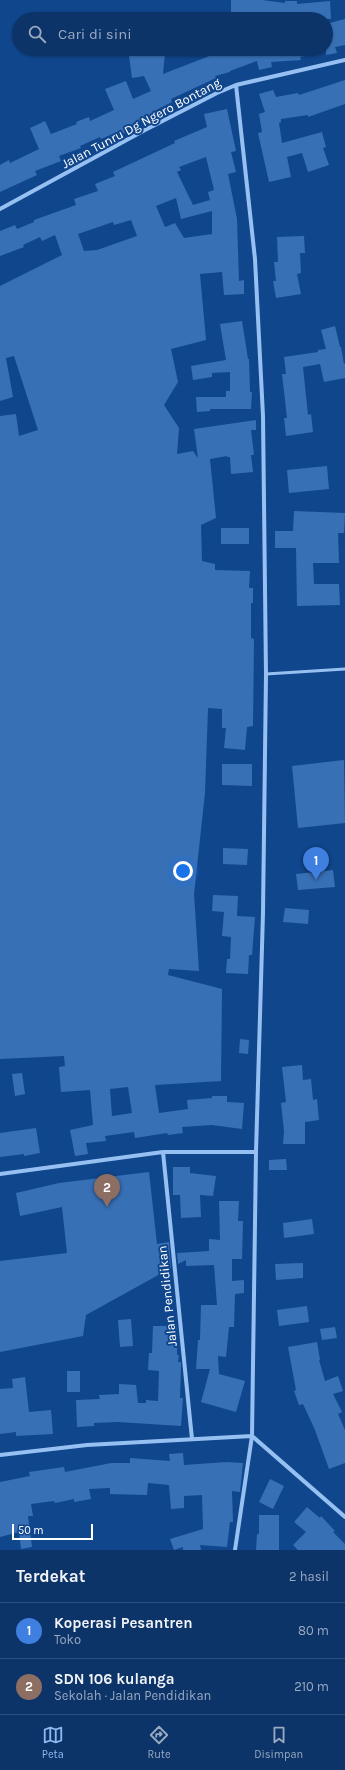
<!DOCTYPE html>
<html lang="id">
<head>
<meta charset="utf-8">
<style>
	:root { --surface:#0c3469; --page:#153c6f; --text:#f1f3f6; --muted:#9aaac0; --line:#2c4f7d; --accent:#90b9f0 }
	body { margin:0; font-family:Karla,sans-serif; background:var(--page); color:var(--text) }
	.scale { position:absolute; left:12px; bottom:10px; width:81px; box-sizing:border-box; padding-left:4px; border:2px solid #fff; border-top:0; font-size:11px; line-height:14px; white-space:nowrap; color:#fff; -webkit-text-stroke:3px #10468c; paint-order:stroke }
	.you { position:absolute; left:183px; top:871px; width:14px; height:14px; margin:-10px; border:3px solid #fff; border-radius:50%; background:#1a73e8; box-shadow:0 0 0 6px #1a73e833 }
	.badge { display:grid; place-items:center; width:26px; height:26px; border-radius:50%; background:var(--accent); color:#fff; font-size:13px; font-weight:700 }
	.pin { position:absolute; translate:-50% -33px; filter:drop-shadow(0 1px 2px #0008) }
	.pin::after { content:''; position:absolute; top:21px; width:14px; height:12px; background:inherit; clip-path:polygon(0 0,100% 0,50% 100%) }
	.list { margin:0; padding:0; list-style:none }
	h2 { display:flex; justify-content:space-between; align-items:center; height:52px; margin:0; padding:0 16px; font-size:17px }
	h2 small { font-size:13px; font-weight:400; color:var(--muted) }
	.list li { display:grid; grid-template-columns:26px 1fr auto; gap:12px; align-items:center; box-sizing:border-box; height:56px; padding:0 16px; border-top:1px solid var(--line) }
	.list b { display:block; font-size:15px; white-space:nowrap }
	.list p { margin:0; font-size:13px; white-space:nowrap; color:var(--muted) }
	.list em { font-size:13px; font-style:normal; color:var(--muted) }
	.icon { flex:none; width:22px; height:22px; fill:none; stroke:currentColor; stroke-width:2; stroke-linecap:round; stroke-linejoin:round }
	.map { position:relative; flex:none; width:345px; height:1550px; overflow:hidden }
	.search { position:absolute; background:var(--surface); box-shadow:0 1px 3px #0004; left:12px; right:12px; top:12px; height:44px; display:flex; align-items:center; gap:10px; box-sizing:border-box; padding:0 14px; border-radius:22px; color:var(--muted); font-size:15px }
	.sheet { height:164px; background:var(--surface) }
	nav { display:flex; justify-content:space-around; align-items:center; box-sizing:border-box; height:56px; border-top:1px solid var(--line); background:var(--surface); font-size:11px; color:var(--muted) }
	nav a { display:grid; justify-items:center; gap:2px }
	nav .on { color:var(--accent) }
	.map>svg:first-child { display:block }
	.building { fill:#3870b6; fill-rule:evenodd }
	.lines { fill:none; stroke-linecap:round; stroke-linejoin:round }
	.lane { stroke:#97c0f2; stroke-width:3 }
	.street { stroke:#97c0f2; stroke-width:4 }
	.labels { text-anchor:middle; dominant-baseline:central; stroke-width:4; stroke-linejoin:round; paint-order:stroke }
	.street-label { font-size:13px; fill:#fff; stroke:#10468c }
</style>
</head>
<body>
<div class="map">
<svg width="345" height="1550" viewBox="0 0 345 1550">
	<rect width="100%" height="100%" fill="#10468c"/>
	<path class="building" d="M231,0H262L285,3V1H297V4L330,1L331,19H263L264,15H231Z
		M345,19V45L335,47L337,53L326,55V24Z
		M230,49H320V53L300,57L301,60L271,62L272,67L259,70L257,61L230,71V72L215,76L216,78L171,99L172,102L156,110L158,113L126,127L128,131L117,136L115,133L101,139L100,137L80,146L81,148L59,156L61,161L35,171L37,175L0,192V165L9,160L10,163L39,149L30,128L45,121L51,134L77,124L76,122L89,117L90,121L114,110L105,89L126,81L133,99L151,91L144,76L132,78L129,56L156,53H165L163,74L212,55V53Z
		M345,80V104L308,117V115L281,119V122L279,123L282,143L322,132L326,147L323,148L329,165L308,172L302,153L287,157L291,177L269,182L258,133L262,132L259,114L265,112L259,94L273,90L276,97L298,93L299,95Z
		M227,109L236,151L231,152L236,172L228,174L237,219L239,281L244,280V294L224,295L222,272L200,274L206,340L171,349L178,382L164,405L179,428L177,454L193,451L198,458L194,429L256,420V430H251L254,455H251L253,472L231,474L230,457H227V456L210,459L216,518L201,525L202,561L215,564V570L250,571L249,588H253V603H251V638L254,639L253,726L247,727L245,750L224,748L226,728H222V709L208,708L205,793L194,894L199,971L169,969L168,975L222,989L221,1081L155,1085L159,1113L188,1109L187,1100L212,1098V1096H227V1102L244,1103L242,1129L212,1125L182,1127L183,1133L168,1135L167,1133L135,1138L134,1132L105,1136L106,1141L86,1143L88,1154L75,1156L70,1130L93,1125L90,1090L61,1092L59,1067L65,1066L64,1056L0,1059V416L16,414L19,436L38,430L14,356L6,358L13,397L0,401V286L62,255L55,235L42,241L40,237L23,245L24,247L0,256V231L15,225L17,229L34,222V220L76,205L74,199L98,191L95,184L115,176L113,172L175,143L174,141L207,127L204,114ZM206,157L214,190L208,192L210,200L193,205L177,172L181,170L179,167ZM176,198L181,219L212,211V234L184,238L175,223L165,227L156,206ZM131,220L137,236L97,250L84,251L78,234L113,222L114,225ZM128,1087L132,1113L112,1116L110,1089Z
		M304,236L305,253H300L301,273L297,274L301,294L276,298L273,281H276L274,262H278L277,237Z
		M242,321L248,359H249L250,392H252L251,409H210V411L197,412L196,397H226V391H230V372L212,373V377L193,380L191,366L226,360L220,324Z
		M335,326L340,347H341L344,364L345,363V378L324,382L320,364L303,367L308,415L311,414L313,432L286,436L284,418H287L282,374H286L284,357L318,352V350L326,349L321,330Z
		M327,466L329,489L289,493L287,470Z
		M294,511L345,513L344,533H338L339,563H313L314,584H339L340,605L297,606L296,548H275V531H293Z
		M221,528H249V544H221Z
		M344,760L345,823L298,828L292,766Z
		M222,764H252V786L222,785Z
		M223,848L248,849L247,865L223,864Z
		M333,870L335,887L298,890L296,874Z
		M213,895L238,896L237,916L255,917L252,955H249L248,974L226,973L227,959H230L231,937L222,936L224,912L212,911Z
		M285,908L309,910L308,924L283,922Z
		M240,1039L249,1040L248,1054L239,1053Z
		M302,1065L303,1080L311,1079L313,1100L317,1099L319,1120L305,1122V1144H283L284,1131L281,1103L286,1102L282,1067Z
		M22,1073L25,1094L15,1096L12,1074Z
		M36,1128L40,1153L24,1156V1154L0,1157V1133Z
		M286,1159L287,1170H269V1160Z
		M173,1167H190V1173L216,1176L213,1196L200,1195L201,1217L181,1218L180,1195H173Z
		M149,1172L157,1244L169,1242L171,1268L86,1315L83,1336L0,1352V1261L67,1253L62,1207L20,1216L16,1193L59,1183Z
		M219,1201H239L238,1221H243L242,1259H232V1281L244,1280V1293L235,1294L234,1327H229L226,1357L218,1356L219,1374L245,1381L236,1412L201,1402L210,1369H196L198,1340H200L201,1305H217L214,1265L186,1266V1260L178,1264L177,1253L209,1251V1239L220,1240Z
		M312,1219L314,1234L284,1238L283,1223Z
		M303,1263V1278L276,1280L275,1264Z
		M307,1306L309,1322L279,1326L277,1310Z
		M131,1319L133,1346L120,1347L118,1320Z
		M153,1326H177V1355H179L178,1362H181V1368L180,1398H183L181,1426L118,1422L94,1423V1426L77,1427L76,1400L100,1399L99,1395L119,1394V1384L136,1385L138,1403H146V1400L158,1401L159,1371L148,1370L149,1353H152Z
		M335,1327L337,1338L322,1340L320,1329Z
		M317,1342L320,1360H319L325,1381L338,1376L343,1391L333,1394L342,1412L338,1414L345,1430V1463L329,1469L315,1430L303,1404L299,1405L294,1391L296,1390L288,1347Z
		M67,1371H80V1392H67Z
		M25,1377L29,1412L51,1410L53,1434L16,1436V1432L0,1434V1389L13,1388L12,1379Z
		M183,1453L184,1465L227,1462L243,1463L240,1492L232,1491L233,1522H230L227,1547L200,1545L201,1550H183V1547L174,1550L170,1539L203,1529L202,1495L184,1496V1508L171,1509L169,1485L148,1483L147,1495L110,1494V1488L89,1489L91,1499L74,1502V1499L55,1503L54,1501L31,1504L33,1516H28L32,1547L21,1549L19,1532L0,1537V1482L30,1476L29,1472L64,1467L65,1472L111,1463H130V1458L170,1461L169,1454Z
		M270,1479L284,1486L273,1509L259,1502Z
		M307,1507L320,1518L321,1516L335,1531L333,1532L345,1544V1550H298L293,1545L306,1532L294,1522Z
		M259,1515H279V1550H256L257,1534H259Z"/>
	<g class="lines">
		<path class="lane" d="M266,674L345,669"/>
		<path class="street" d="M0,209L145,130L217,93L236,85L345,60
			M163,1152L192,1439
			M0,1174L163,1152H256
			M0,1455L87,1445L252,1436L345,1517
			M235,1550L252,1436L256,1152L263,913L266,674L263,416L255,259L236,85"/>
	</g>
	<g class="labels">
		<g class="street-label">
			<text transform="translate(141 123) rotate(-28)">Jalan Tunru Dg Ngero Bontang</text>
			<text transform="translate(167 1296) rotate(-96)">Jalan Pendidikan</text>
		</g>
	</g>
</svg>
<div class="scale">50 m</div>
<div class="you"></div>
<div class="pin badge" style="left:316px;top:880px;background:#3f7fe0">1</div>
<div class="pin badge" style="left:107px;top:1207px;background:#8d6e63">2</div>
<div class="search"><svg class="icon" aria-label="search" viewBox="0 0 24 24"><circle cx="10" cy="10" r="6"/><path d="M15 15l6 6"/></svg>Cari di sini</div>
</div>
<section class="sheet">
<h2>Terdekat<small>2 hasil</small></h2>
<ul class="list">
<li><span class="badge" style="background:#3f7fe0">1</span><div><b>Koperasi Pesantren</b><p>Toko</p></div><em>80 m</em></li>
<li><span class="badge" style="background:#8d6e63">2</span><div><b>SDN 106 kulanga</b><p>Sekolah · Jalan Pendidikan</p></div><em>210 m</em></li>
</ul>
</section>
<nav>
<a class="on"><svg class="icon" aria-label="map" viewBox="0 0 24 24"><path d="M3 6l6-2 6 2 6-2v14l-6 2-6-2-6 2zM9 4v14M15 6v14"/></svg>Peta</a>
<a><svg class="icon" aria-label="directions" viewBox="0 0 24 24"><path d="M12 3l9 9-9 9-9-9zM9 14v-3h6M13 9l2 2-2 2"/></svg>Rute</a>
<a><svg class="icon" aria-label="saved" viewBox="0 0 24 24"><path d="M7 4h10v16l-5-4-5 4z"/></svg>Disimpan</a>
</nav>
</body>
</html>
